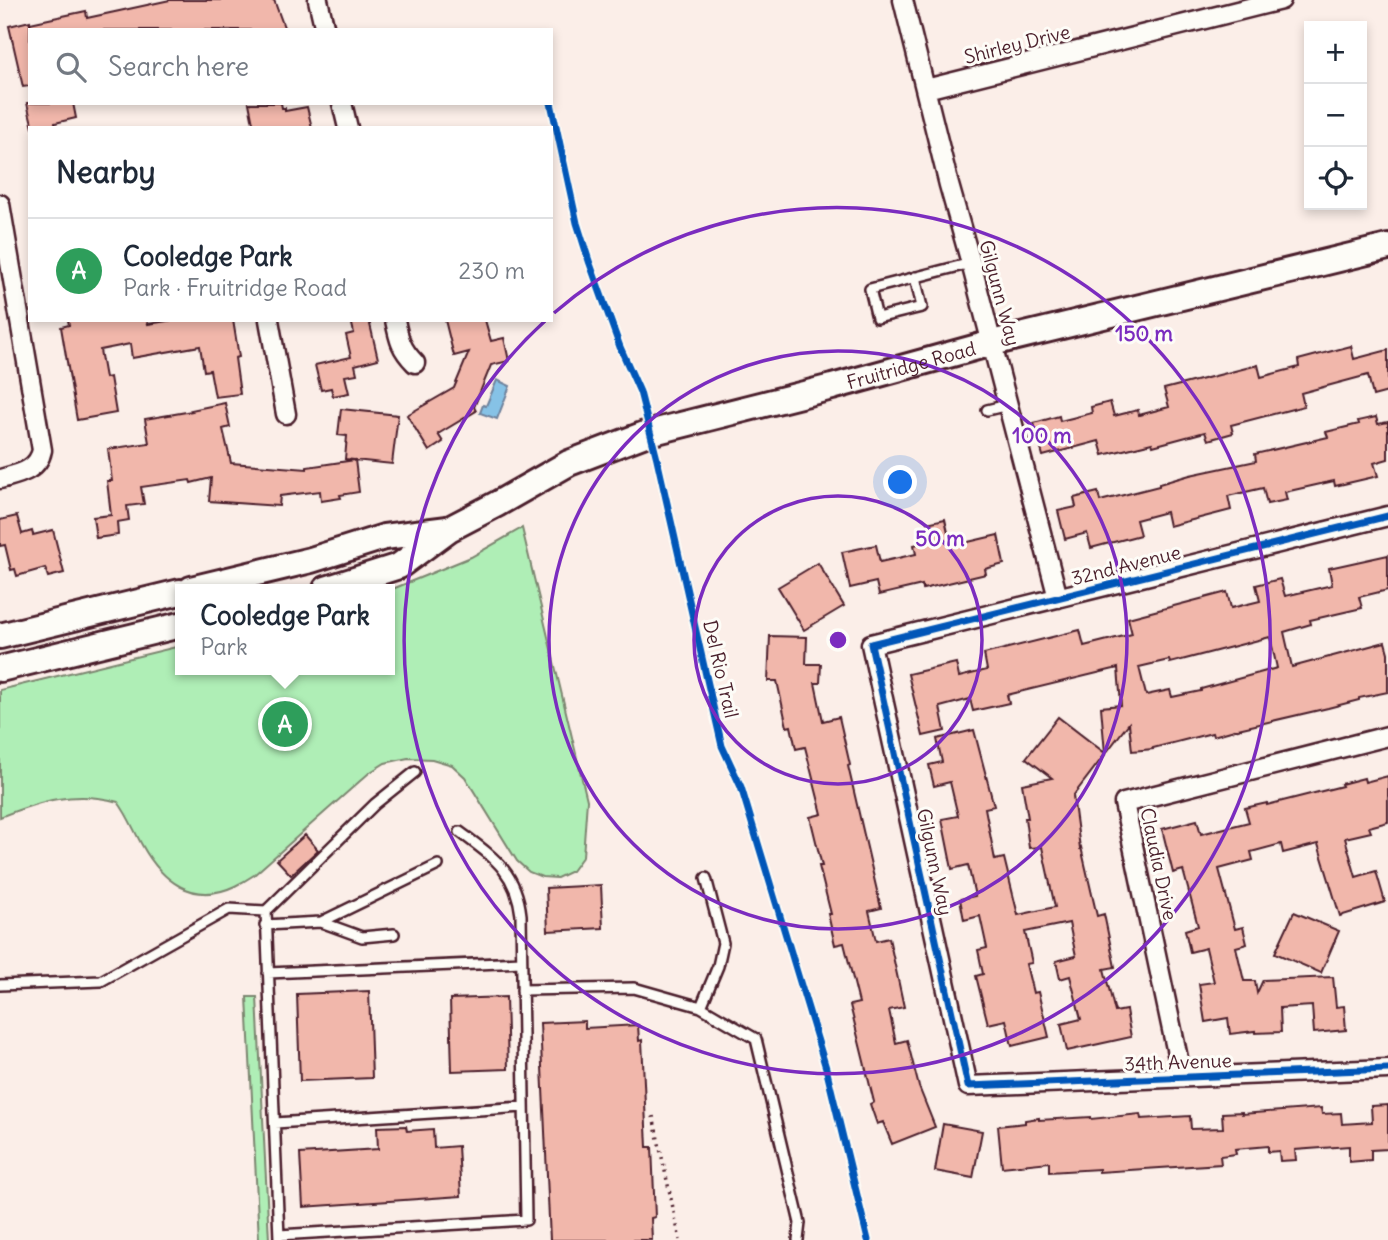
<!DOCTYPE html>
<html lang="en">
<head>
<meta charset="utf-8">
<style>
	:root { --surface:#fff; --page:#f2f2f3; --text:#1f2937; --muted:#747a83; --line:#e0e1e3; --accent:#4a1f2b }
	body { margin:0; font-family:Delius,sans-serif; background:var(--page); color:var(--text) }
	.controls { position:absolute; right:21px; top:21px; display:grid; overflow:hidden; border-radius:0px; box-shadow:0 4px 10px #0003 }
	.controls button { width:63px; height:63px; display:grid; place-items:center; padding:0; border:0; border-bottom:2px solid var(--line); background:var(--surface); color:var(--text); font:35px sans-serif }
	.you { position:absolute; left:901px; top:483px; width:24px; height:24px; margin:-18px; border:5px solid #fff; border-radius:50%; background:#1a73e8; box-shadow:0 0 0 10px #1a73e833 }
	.badge { display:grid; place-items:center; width:46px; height:46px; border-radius:50%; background:var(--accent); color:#fff; font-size:23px; font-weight:700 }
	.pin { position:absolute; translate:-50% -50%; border:4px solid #fff; box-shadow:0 2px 7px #0006 }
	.popup { position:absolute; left:175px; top:584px; width:220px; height:91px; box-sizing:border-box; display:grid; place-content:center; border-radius:0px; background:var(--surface); filter:drop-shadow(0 2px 5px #0005); font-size:23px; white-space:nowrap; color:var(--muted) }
	.popup b { font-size:26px; color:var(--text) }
	.popup::after { content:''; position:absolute; left:50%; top:100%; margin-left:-14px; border:14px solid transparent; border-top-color:var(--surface) }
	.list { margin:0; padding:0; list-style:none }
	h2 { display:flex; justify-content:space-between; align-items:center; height:91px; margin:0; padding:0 28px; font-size:30px }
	h2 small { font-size:23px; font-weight:400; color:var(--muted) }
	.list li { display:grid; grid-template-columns:46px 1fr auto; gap:21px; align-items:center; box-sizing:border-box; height:105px; padding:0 28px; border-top:2px solid var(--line) }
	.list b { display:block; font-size:26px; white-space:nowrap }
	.list p { margin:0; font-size:23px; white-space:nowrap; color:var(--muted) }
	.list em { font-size:23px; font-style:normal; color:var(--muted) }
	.icon { flex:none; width:38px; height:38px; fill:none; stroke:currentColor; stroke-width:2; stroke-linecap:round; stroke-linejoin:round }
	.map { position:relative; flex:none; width:1388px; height:1240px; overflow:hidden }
	.search { position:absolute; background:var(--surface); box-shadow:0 4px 10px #0003; left:28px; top:28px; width:525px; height:77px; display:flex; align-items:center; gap:18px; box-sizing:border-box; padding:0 24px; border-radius:0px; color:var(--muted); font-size:26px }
	.panel { position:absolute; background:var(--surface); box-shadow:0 4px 10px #0003; left:28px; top:126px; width:525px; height:196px; border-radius:0px }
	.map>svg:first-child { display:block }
	.green { fill:#afeeb6; stroke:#7c8670; stroke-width:2 }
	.water { fill:#86c2e6; stroke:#6e819b; stroke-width:2 }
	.building { fill:#f1b7ab; stroke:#4a1f2b; stroke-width:2; fill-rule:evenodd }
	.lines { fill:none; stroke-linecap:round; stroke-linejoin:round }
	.service-casing { stroke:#4a1f2b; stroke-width:14 }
	.minor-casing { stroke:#4a1f2b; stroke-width:23 }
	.secondary-casing { stroke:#4a1f2b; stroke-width:30 }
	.path { stroke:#4a1f2b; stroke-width:3.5; stroke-dasharray:2 5; stroke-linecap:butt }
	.service { stroke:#fdfcf7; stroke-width:9 }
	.minor { stroke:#fdfcf7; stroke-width:18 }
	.secondary { stroke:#fdfcf7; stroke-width:24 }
	.cycleway-casing { stroke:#fdfcf7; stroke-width:11 }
	.cycleway { stroke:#0057b8; stroke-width:7 }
	.ring { fill:none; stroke:#7b2cbf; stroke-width:3.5 }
	.labels { text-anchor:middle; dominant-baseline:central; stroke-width:6; stroke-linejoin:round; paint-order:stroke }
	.street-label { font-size:19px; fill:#4a1f2b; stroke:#fdfcf7 }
	.centre { fill:#7b2cbf; stroke:#fdfcf7; stroke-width:3.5 }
	.ring-label { font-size:21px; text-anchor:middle; font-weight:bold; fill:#7b2cbf; stroke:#fdfcf7; stroke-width:6; stroke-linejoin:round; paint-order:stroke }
</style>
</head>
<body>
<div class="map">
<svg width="1388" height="1240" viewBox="0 0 1388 1240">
	<rect width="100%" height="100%" fill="#fbeee8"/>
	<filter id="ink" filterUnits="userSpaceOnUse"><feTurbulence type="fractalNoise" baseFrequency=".0143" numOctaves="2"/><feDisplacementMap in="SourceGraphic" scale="14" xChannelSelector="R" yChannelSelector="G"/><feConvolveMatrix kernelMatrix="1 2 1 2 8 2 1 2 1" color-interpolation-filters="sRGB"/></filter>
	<g filter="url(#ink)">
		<path class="green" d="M522,528L587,800L583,856L572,871L557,878L542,877L529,872L517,861L465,777L452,765L432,759L408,758L385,763L369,773L254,875C248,879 241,883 235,886C193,906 162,881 142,845C134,831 128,815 118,802C75,790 40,801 0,817V690L180,646V670H390V590L471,557Z
			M247,997H257L269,1240H259Z"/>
		<path class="water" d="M497,380L510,386L497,419L480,413L483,405L486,406Z"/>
		<path class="building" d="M170,0H274L285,30H31L30,23L86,11L87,18Z
			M30,21V86L23,87L9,26Z
			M27,103H73L76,118L55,123L56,128H33Z
			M249,103H281L282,108H285V111L307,107L312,128H254Z
			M68,320H147L148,324L173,320H233L239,357L235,358L240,394L215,397L210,370L204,371L200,346L132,358L130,344L100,350L105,378L110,377L116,413L77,420L61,327L69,325Z
			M351,320H369L378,359L355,365L357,374L345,376L349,393L333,396L331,388L321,390L315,365L351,357L346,335L354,333Z
			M445,320H485L491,341L504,338L509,361L491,365L474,407L476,411L438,434L443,442L429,451L407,415L454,388L469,352L454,356Z
			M1351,346L1354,359L1388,350V392L1373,396L1368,375L1301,393L1304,406L1231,425L1233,433L1208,440L1205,432L1153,446L1152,443L1103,455L1099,441L1043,456L1034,423L1059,416L1060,421L1092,413L1091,407L1110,402L1114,416L1138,410L1139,415L1169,407L1164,389L1258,365L1261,377L1299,367L1298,360Z
			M225,403L230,427L223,429L231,463L307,469V467L355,460L359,492L340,495L341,498L321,501L320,491L280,496L279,506L209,501L211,478L191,483L190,480L141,487L144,504L127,506L129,520L117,522L118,535L96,538L93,517L111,515L107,481H112L108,449L149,443L145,419L192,411L191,410Z
			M341,409L398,415L392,464L345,459L347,436L338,435Z
			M1376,417L1378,424L1388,422V459L1374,463L1378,476L1335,486L1334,481L1285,492L1287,500L1267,504L1263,488L1228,496L1231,510L1169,526L1166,512L1136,520L1140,535L1091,548L1087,533L1065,539L1058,511L1076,507L1074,498L1098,492L1100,501L1159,486V484L1190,475L1256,461L1255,454L1328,437L1326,432L1359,424L1358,421Z
			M17,516L22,534L32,531L33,535L53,530L64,573L48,577L45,568L17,576L15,569L11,570L5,545L0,546V520Z
			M945,519L951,546L998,535L1004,564L985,569L986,574L923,589L922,585L879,595L876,582L850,588L842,552L876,545L880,562L916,554L914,545L931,541L927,523Z
			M1388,555V590L1359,597L1362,608L1310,620L1311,624L1284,632L1292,667L1385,642L1388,653V692L1359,698V700L1328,708L1238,729L1213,736L1212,733L1153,748V749L1132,751L1129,723L1073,796L1080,848L1081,847L1097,916L1104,914L1115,967L1104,969L1115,1012L1126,1010L1131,1037L1067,1051L1061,1024L1081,1019L1070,976L1060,979L1056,961L1076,956L1069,923L1025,932L1032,963L1026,964L1033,993L1038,992L1049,1037L1012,1046L1006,1020L988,1024L976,976L983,974L978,950L987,948L980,916L964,920L960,899L975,896L968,865L952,869L942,819L958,816L950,782L934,786L929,765L942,762L937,739L974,730L994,806L985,808L995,860L1004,858L1018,915L1055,907L1042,847L1029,848L1025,818H1028L1022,784L1052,778L1026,758L1058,717L1105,753L1101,707L1121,705L1118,668L1007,695L1009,703L973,711L970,699L940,707L945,731L923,736L908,674L956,663L959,677L987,670L984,654L1080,630L1084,646L1132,634L1128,618L1227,592L1231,608L1260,601L1256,585L1280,579L1285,596L1332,585L1329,568ZM1270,637L1277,668L1201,689V691L1172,697L1170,690L1146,695L1139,667L1169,660L1170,663Z
			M818,563L844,606L804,630L778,587Z
			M770,636L807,637L806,664H821L820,683H815L823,721L839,717L850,765L848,766L881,908L869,911L876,941L889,938L904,1007L889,1010L896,1043L907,1040L919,1087L935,1127L892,1144L883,1122L877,1124L870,1104L874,1102L850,1005L859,1003L844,943L835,945L828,914H831L819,866H822L810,817L822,814L805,747L796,749L791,726L787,727L777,681H768Z
			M1388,776V822L1369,827L1371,832L1345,838L1356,877L1376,871L1385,902L1340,916L1318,844L1283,853L1281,844L1251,852L1253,860L1219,869L1235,929L1243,927L1247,944L1236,947L1244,981H1255L1257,993L1263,980L1333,977L1336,1007L1344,1006L1346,1030L1314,1033L1312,1006L1280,1008L1281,1032L1255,1033V1031L1230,1034L1228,1018L1205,1022L1199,984L1214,982L1206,948L1190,952L1185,930L1198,926L1183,870L1173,873L1162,829L1197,820L1201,834L1249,822L1245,808L1267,803V805L1342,786L1341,784L1364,778L1365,782Z
			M305,835L318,850L291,875L277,860Z
			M601,885L603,928L548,931L546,888Z
			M1294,912L1339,931L1321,973L1275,953Z
			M369,991L372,1078L300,1081L297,994Z
			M506,997L508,1069L452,1071L450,999Z
			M585,1021V1028L638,1025L639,1041L642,1040L647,1147H652L655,1217L651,1218L652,1240H550L540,1023Z
			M1388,1105V1149L1371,1150V1160L1349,1162V1146L1295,1150L1296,1160L1280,1161L1279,1151L1268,1152V1146L1235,1149L1236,1154L1220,1156L1221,1164L1099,1172V1169L1049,1172V1162L1002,1167L998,1126L1025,1123V1120L1039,1118V1120L1091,1117V1119L1140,1114L1141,1119L1190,1116L1191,1129L1223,1128L1222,1113L1242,1112V1114L1321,1108L1322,1114L1341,1113L1342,1124L1372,1122L1371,1106Z
			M943,1124L982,1131L973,1178L935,1171Z
			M406,1126L407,1131L433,1129L434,1148L458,1146L461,1196L303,1207L300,1154L378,1149L377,1127Z"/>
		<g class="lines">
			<g class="service-casing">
				<path id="service" d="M915,277L922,307L877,318L870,289L971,263
					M987,410L1008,405
					M321,922L362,937L394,934
					M265,925L321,922L438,865
					M268,973L521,962
					M0,985L101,981L229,909L266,911
					M522,990L634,988L701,1007L756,1039L800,1223L798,1240
					M701,1007L718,966L723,943L706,878
					M275,1123L524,1107
					M279,1235L526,1220L521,915C516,871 493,857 460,832
					M279,1238L266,911L375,804L415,772"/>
			</g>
			<g class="minor-casing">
				<path id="minor" d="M318,0L325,30
					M903,0L949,185L971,263L1058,598
					M926,89L1281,0
					M342,103L348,128
					M0,204L42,450C38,471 18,474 0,479
					M269,320L286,414
					M395,320C399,340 401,349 415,363
					M1388,516L871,644L968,1086L1388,1069
					M1182,1077L1124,803L1388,736"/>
			</g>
			<g class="secondary-casing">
				<g id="secondary">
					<path d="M191,589L311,560L384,537L448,529"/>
					<path id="s1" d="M326,589L399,566L449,529L497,504L569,463L645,434L832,387L992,343L1388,247"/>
					<path d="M0,636L180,592"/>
					<path d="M0,669L180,625"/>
				</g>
			</g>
			<path class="path" d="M653,1116L680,1240"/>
			<use href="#service" class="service"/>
			<use href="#minor" class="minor"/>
			<use href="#secondary" class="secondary"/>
			<g class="cycleway-casing">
				<path id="cycleway" d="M551,103L577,223L589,261L620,347L640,392L657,459L722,746L741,787L826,1068L868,1240
					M1388,516L871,644L968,1086L1388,1069"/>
			</g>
			<use href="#cycleway" class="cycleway"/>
		</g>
	</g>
	<g class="ring">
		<circle cx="838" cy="640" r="144"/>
		<circle cx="838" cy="640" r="289"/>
		<path d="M554 313A433 433 0 1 1 545 321"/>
	</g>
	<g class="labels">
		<g class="street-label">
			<text transform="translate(1017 44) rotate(-14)">Shirley Drive</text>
			<text transform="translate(1000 293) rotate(75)">Gilgunn Way</text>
			<text stroke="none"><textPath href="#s1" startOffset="632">Fruitridge Road</textPath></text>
			<text transform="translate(1126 565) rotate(-14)">32nd Avenue</text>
			<text transform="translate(721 669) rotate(77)">Del Rio Trail</text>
			<text transform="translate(935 862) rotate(78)">Gilgunn Way</text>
			<text transform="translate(1159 864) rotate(78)">Claudia Drive</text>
			<text transform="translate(1178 1062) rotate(-2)">34th Avenue</text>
		</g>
	</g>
	<circle cx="838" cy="640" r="10" class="centre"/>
	<g class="ring-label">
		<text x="1144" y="341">150 m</text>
		<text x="1042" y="443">100 m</text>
		<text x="940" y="546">50 m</text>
	</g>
</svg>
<div class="controls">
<button>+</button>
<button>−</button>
<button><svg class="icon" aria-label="locate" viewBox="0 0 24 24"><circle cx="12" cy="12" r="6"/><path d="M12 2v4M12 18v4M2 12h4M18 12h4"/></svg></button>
</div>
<div class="you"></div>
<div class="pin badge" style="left:285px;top:724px;background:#2e9e5b">A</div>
<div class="popup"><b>Cooledge Park</b>Park</div>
<div class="search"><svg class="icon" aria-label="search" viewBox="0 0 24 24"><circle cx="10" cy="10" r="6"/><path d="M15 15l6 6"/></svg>Search here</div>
<section class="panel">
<h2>Nearby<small></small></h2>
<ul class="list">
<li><span class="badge" style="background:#2e9e5b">A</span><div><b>Cooledge Park</b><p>Park · Fruitridge Road</p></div><em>230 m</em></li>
</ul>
</section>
</div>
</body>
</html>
